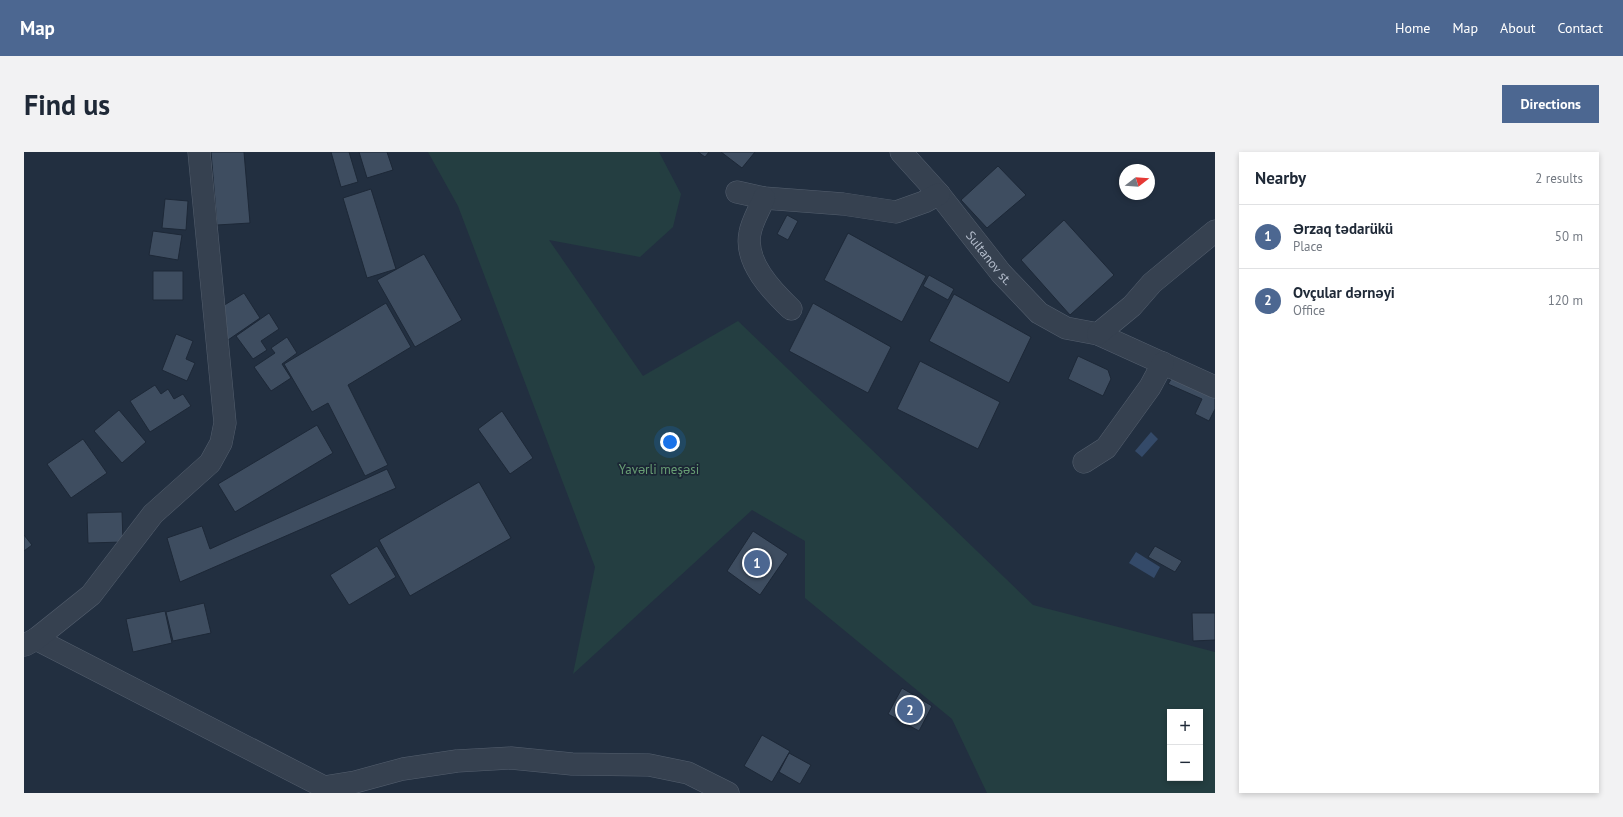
<!DOCTYPE html>
<html lang="en">
<head>
<meta charset="utf-8">
<style>
	:root { --surface:#fff; --page:#f2f2f3; --text:#1f2937; --muted:#747a83; --line:#e0e1e3; --accent:#4c6791 }
	body { margin:0; font-family:"PT Sans",sans-serif; background:var(--page); color:var(--text) }
	.controls { position:absolute; right:12px; bottom:12px; display:grid; overflow:hidden; border-radius:0px; box-shadow:0 2px 6px #0003 }
	.controls button { width:36px; height:36px; display:grid; place-items:center; padding:0; border:0; border-bottom:1px solid var(--line); background:var(--surface); color:var(--text); font:20px sans-serif }
	.compass { position:absolute; left:1095px; top:12px; width:36px; height:36px; border-radius:50%; background:var(--surface); box-shadow:0 2px 6px #0003; rotate:73deg }
	.you { position:absolute; left:646px; top:290px; width:14px; height:14px; margin:-10px; border:3px solid #fff; border-radius:50%; background:#1a73e8; box-shadow:0 0 0 6px #1a73e833 }
	.badge { display:grid; place-items:center; width:26px; height:26px; border-radius:50%; background:var(--accent); color:#fff; font-size:13px; font-weight:700 }
	.pin { position:absolute; translate:-50% -50%; border:2px solid #fff; box-shadow:0 1px 4px #0006 }
	.list { margin:0; padding:0; list-style:none }
	h2 { display:flex; justify-content:space-between; align-items:center; height:52px; margin:0; padding:0 16px; font-size:17px }
	h2 small { font-size:13px; font-weight:400; color:var(--muted) }
	.list li { display:grid; grid-template-columns:26px 1fr auto; gap:12px; align-items:center; box-sizing:border-box; height:64px; padding:0 16px; border-top:1px solid var(--line) }
	.list b { display:block; font-size:15px; white-space:nowrap }
	.list p { margin:0; font-size:13px; white-space:nowrap; color:var(--muted) }
	.list em { font-size:13px; font-style:normal; color:var(--muted) }
	.map { position:relative; flex:none; width:1191px; height:641px; overflow:hidden; border-radius:0px }
	header { display:flex; align-items:center; gap:24px; box-sizing:border-box; height:56px; padding:0 20px; background:var(--accent); color:#fff }
	header strong { font-size:19px }
	nav { display:flex; gap:22px; margin-inline-start:auto; font-size:14px }
	.intro { display:flex; align-items:center; justify-content:space-between; box-sizing:border-box; height:96px; padding:0 24px }
	h1 { margin:0; font-size:28px }
	.button { padding:10px 18px; border-radius:0px; background:var(--accent); color:#fff; font-size:14px; font-weight:700 }
	main { display:flex; gap:24px; padding:0 24px }
	aside { flex:1; background:var(--surface); border-radius:0px; box-shadow:0 2px 6px #0003 }
	.map>svg:first-child { display:block }
	.green { fill:#243e41; fill-rule:evenodd }
	.water { fill:#344a69 }
	.building { fill:#3e4d60; stroke:#1d2837 }
	.lines { fill:none; stroke-linecap:round; stroke-linejoin:round }
	.minor-casing { stroke:#545f6e; stroke-width:23 }
	.minor { stroke:#364150; stroke-width:22 }
	.labels { text-anchor:middle; dominant-baseline:central; stroke-width:3.5; stroke-linejoin:round; paint-order:stroke }
	.street-label { font-size:13px; fill:#b3bccb; stroke:#1b2635 }
	.park-label { font-size:13px; fill:#689e74; stroke:#1b2635 }
</style>
</head>
<body>
<header>
<strong>Map</strong>
<nav><a>Home</a><a>Map</a><a>About</a><a>Contact</a></nav>
</header>
<div class="intro"><h1>Find us</h1><a class="button">Directions</a></div>
<main>
<div class="map">
<svg width="1191" height="641" viewBox="0 0 1191 641">
	<rect width="100%" height="100%" fill="#222f40"/>
	<path class="green" d="M404,0H635L657,42L649,75L616,105L525,88L619,224L714,169L1009,453L1191,500V641H963L928,567L781,446V389L728,358L549,522L571,415L434,54ZM1146,560H1176V626H1146Z"/>
	<path class="water" d="M1127,280L1134,287L1118,305L1111,299Z
		M1112,400L1136,415L1130,426L1105,411Z"/>
	<path class="building" d="M187,0H220L226,71L193,73Z
		M307,0H325L334,30L317,35Z
		M335,0H363L369,18L343,26Z
		M674,0H685L681,5Z
		M697,0H731L718,16Z
		M974,14L1002,43L963,76L937,48Z
		M347,37L372,117L343,126L319,46Z
		M141,47L164,49L162,78L138,76Z
		M763,63L774,69L764,88L753,82Z
		M1040,68L1090,123L1046,163L997,108Z
		M129,79L158,83L154,108L125,103Z
		M824,81L902,124L878,170L800,128Z
		M400,102L438,168L391,195L353,128Z
		M129,119H159V148H129Z
		M905,123L930,137L924,148L899,134Z
		M220,141L236,166L204,188L195,168L194,157Z
		M930,142L1007,185L985,231L905,189Z
		M362,151L387,195L324,233L364,313L341,324L304,251L288,260L260,212Z
		M789,151L867,195L844,241L765,199Z
		M245,161L255,177L237,189L243,198L229,207L212,184Z
		M152,182L169,189L162,207L171,211L163,229L138,218Z
		M263,185L273,201L258,212L267,226L247,239L230,215L251,201L247,196Z
		M1054,204L1084,218L1087,227L1079,244L1044,227Z
		M896,209L976,250L954,297L873,257Z
		M1148,226L1191,245V257L1185,269L1171,262L1178,247L1144,232Z
		M131,233L137,242L144,237L150,247L159,242L167,254L126,280L106,249Z
		M95,258L122,290L98,311L70,279Z
		M478,259L509,306L486,322L454,277Z
		M293,273L309,301L211,360L194,332Z
		M59,287L83,321L47,346L23,312Z
		M363,317L372,336L156,430L143,386L178,374L186,397Z
		M455,330L487,386L386,444L355,388Z
		M98,360L99,390L64,391L63,361Z
		M729,379L764,402L736,443L703,419Z
		M0,383L8,393L0,399Z
		M353,394L372,425L325,453L306,423Z
		M1131,394L1158,409L1151,420L1124,405Z
		M180,451L187,481L149,489L142,460Z
		M141,459L148,491L109,500L102,467Z
		M1168,461H1191V488L1169,489Z
		M878,536L908,554L895,579L864,562Z
		M738,583L766,599L748,630L720,614Z
		M765,601L787,613L776,632L755,620Z"/>
	<g class="lines">
		<g class="minor-casing">
			<g id="minor">
				<path id="s1" d="M877,0L915,42L977,121L1015,161L1042,176L1074,182L1191,235"/>
				<path d="M713,40L740,46L819,52L872,60L900,50L915,42"/>
				<path d="M740,46C736,57 728,69 726,81C720,110 748,139 767,157"/>
				<path d="M1074,182L1108,154L1128,131L1191,79"/>
				<path d="M1060,310L1082,296L1126,235L1139,211"/>
				<path d="M12,487L300,635L331,630L379,617L433,609L487,606L548,612L625,613L664,621L704,641"/>
				<path d="M1,493L12,487L67,443L129,362L186,311L197,291L201,271L199,250L175,0"/>
			</g>
		</g>
		<use href="#minor" class="minor"/>
	</g>
	<g class="labels">
		<g class="street-label">
			<text stroke="none"><textPath href="#s1" startOffset="138">Sultanov st.</textPath></text>
		</g>
		<g class="park-label">
			<text x="635" y="317">Yavərli meşəsi</text>
		</g>
	</g>
</svg>
<div class="controls">
<button>+</button>
<button>−</button>
</div>
<svg class="compass" viewBox="-18 -18 36 36"><path d="M0-13l5 13h-10z" fill="#e53935"/><path d="M0 13l5-13h-10z" fill="#747a83"/></svg>
<div class="you"></div>
<div class="pin badge" style="left:733px;top:411px">1</div>
<div class="pin badge" style="left:886px;top:558px">2</div>
</div>
<aside>
<h2>Nearby<small>2 results</small></h2>
<ul class="list">
<li><span class="badge">1</span><div><b>Ərzaq tədarükü</b><p>Place</p></div><em>50 m</em></li>
<li><span class="badge">2</span><div><b>Ovçular dərnəyi</b><p>Office</p></div><em>120 m</em></li>
</ul>
</aside>
</main>
</body>
</html>
